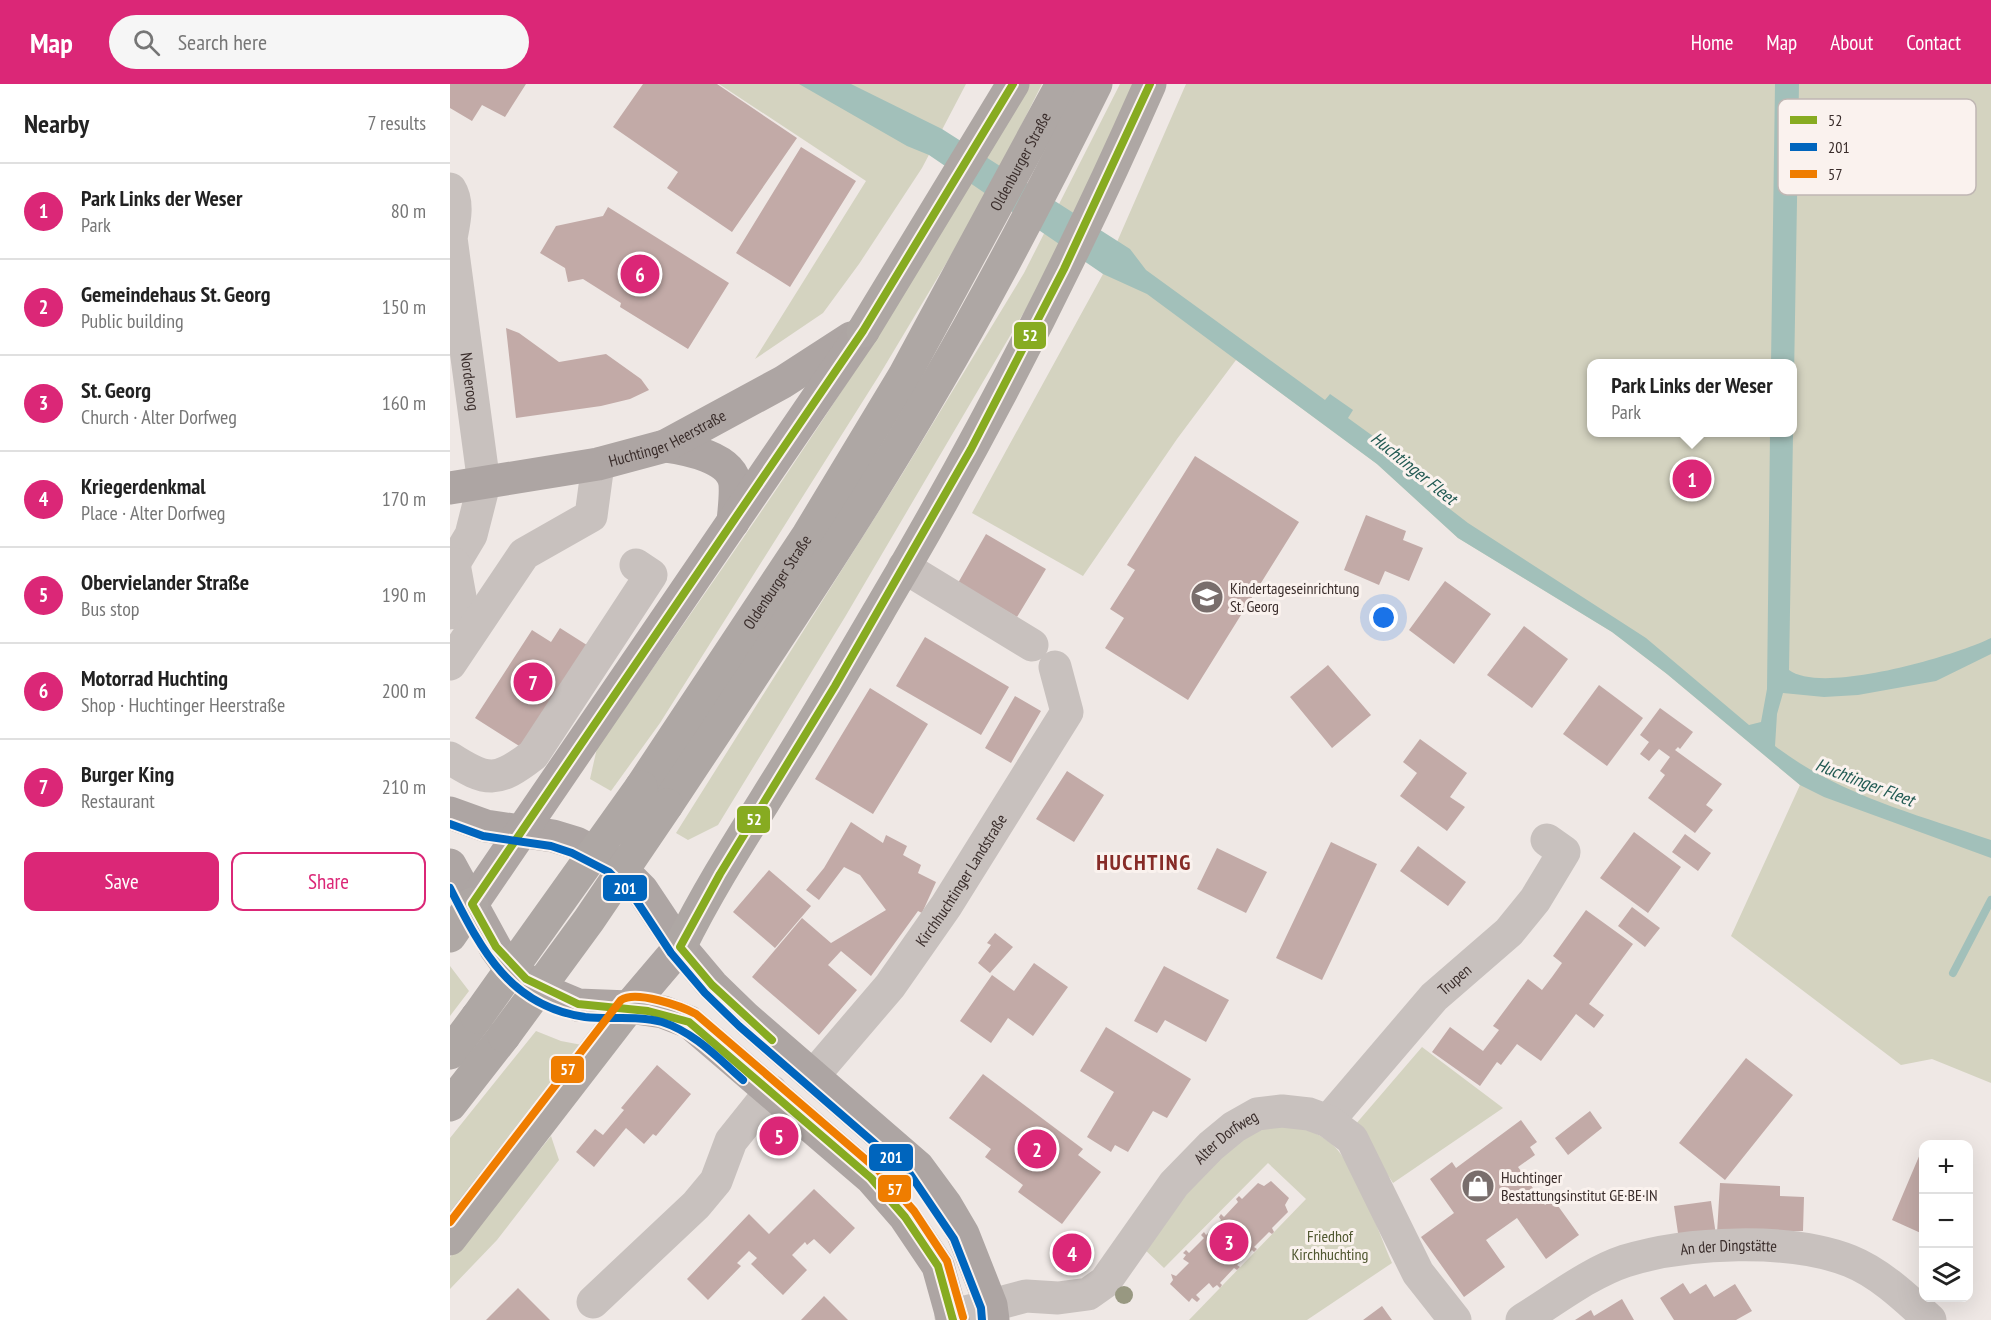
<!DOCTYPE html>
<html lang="en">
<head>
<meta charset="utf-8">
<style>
	:root { --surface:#fff; --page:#f6f6f6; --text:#222; --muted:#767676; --line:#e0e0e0; --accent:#db2777 }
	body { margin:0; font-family:"PT Sans Narrow",sans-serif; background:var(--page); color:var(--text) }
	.controls { position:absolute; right:18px; bottom:18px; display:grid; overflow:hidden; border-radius:12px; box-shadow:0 6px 24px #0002 }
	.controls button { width:54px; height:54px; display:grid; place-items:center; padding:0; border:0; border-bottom:2px solid var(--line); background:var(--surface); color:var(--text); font:30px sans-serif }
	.you { position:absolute; left:934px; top:534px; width:21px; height:21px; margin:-15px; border:4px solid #fff; border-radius:50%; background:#1a73e8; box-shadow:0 0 0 9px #1a73e833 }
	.badge { display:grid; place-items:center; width:39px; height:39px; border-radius:50%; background:var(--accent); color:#fff; font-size:20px; font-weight:700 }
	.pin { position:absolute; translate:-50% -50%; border:3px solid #fff; box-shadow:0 2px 6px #0006 }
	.popup { position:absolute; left:1137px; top:275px; width:210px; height:78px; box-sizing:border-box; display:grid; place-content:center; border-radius:12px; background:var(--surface); filter:drop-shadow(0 2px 4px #0005); font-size:20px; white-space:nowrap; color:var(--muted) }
	.popup b { font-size:22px; color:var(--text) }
	.popup::after { content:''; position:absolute; left:50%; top:100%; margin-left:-12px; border:12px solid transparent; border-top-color:var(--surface) }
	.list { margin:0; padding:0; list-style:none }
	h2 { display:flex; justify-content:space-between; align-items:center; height:78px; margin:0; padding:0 24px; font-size:26px }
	h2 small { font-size:20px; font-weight:400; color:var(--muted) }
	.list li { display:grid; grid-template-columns:39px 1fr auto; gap:18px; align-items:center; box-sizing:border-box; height:96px; padding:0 24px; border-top:2px solid var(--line) }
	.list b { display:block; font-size:22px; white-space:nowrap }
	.list p { margin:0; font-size:20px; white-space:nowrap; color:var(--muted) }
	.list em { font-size:20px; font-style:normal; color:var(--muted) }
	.actions { display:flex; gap:12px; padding:18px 24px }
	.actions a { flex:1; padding:14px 0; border:2px solid var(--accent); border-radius:12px; text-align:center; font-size:21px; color:var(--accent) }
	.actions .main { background:var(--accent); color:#fff }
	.icon { flex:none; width:33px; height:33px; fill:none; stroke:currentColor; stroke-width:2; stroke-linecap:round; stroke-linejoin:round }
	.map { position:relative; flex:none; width:1541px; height:1236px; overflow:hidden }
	header { display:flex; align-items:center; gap:36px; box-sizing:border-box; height:84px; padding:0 30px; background:var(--accent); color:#fff }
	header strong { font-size:28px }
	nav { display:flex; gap:33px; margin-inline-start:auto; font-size:21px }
	.search { width:420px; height:54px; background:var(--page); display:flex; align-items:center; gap:15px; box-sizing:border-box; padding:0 21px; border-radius:33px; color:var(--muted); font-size:22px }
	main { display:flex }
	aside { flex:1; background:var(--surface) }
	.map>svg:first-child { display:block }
	.green { fill:#d4d3c0; fill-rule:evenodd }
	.water { fill:#a2c0ba }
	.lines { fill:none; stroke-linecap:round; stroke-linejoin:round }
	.stream { stroke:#a2c0ba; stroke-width:8 }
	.building { fill:#c2aaa7 }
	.minor { stroke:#c8c1be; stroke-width:33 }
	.major { stroke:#ada5a3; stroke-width:33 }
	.highway { stroke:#aea7a4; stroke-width:33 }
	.highway-bridge { stroke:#aea7a4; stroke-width:33 }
	.bus-1-casing { stroke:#faf2ee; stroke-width:12 }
	.bus-2-casing { stroke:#faf2ee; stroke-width:12 }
	.bus-3-casing { stroke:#faf2ee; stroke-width:12 }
	.bus-1 { stroke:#87ab21; stroke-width:8 }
	.bus-2 { stroke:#0065bd; stroke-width:8 }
	.bus-3 { stroke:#ef7d00; stroke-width:8 }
	.tree { fill:#989881 }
	.labels { text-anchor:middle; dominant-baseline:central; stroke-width:6; stroke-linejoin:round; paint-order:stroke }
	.street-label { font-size:16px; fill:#3a2d2b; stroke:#faf2ee }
	.poi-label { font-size:16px; fill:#3a2d2b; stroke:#faf2ee; text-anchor:start }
	.park-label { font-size:16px; fill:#505730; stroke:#faf2ee }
	.water-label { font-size:18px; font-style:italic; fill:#225a53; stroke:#faf2ee }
	.district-label { font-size:22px; font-weight:bold; letter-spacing:1.5px; fill:#862b27; stroke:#faf2ee }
	.key { fill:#faf2ee; stroke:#c0b7b4; stroke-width:1.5 }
	.key-label { font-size:16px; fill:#3a2d2b }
	.line-badge { stroke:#faf2ee; stroke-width:2 }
	.badge-label { font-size:16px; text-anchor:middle; font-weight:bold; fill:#fff }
</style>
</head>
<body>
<header>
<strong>Map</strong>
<div class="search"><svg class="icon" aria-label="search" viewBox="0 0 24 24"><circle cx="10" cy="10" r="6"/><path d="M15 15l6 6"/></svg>Search here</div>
<nav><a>Home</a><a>Map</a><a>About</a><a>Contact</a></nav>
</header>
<main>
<aside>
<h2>Nearby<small>7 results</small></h2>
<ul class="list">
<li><span class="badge">1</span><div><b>Park Links der Weser</b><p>Park</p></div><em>80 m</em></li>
<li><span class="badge">2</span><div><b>Gemeindehaus St. Georg</b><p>Public building</p></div><em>150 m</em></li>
<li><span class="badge">3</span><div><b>St. Georg</b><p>Church · Alter Dorfweg</p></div><em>160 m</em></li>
<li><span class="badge">4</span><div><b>Kriegerdenkmal</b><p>Place · Alter Dorfweg</p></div><em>170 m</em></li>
<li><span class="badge">5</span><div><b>Obervielander Straße</b><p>Bus stop</p></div><em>190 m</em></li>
<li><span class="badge">6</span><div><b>Motorrad Huchting</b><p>Shop · Huchtinger Heerstraße</p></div><em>200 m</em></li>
<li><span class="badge">7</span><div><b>Burger King</b><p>Restaurant</p></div><em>210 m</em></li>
</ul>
<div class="actions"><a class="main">Save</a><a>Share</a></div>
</aside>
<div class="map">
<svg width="1541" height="1236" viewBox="0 0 1541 1236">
	<rect width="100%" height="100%" fill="#efe8e5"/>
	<path class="green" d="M269,0H516L472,84L409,180L373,229L305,275L416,97Z
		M575,0H592L534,116L430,290L210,639L161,707L140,695L147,664C298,448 451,233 575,0Z
		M670,0H685L601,182L395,533L268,741L238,756L226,749L451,392L574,189Z
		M736,0H1541V999L1482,975L1451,981L1281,852L1350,701L1217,590L1162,548L1008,454L927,380L786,276L727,355L633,492L522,429L653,190ZM1142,280H1342V348H1142Z
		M0,882L19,907L0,932Z
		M86,947L111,957L132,961L0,1130V1054Z
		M972,963L1053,1024L943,1099L905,1041Z
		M838,1037C855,1044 879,1053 890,1069C912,1099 927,1144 942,1179L857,1236H739L856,1115L818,1079L714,1184L692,1163C721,1124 762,1066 807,1045C816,1041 829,1040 838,1037Z
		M101,1052L109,1076L47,1156L0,1205V1173L27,1144Z"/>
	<path class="water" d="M349,0H401L492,45L680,165L696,186L875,316L880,310L903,326L898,334L927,355L983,412L1018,439L1196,554L1299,641L1311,638L1317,605L1320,349L1342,348V280L1321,279L1325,0H1349L1339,586C1372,611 1505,572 1541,554V570L1486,597L1408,611L1374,613L1333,609L1327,630L1325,662C1387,710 1468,731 1541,756V774L1374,713L1350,701L1217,590L1162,548L1008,454L927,380L697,210L653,190L479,71L457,62Z"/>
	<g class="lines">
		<path class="stream" d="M1503,889L1541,816"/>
	</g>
	<path class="building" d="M0,0H76L55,33L32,21L22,37L0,24Z
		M193,0H267L347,54L282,148L217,104L228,88L163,43Z
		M351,63L406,97L340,203L286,169Z
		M158,123L279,199L238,265L170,223L171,219L133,195L118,198L115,184L90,169L106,142L153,132Z
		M56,244L69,249L109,278L156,270L191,295L199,306L180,315L151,322L66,334Z
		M745,372L849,438L738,616L655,564L674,534L660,525L685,486L677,481Z
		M916,431L956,447L953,456L973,464L959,497L935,487L929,501L894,486Z
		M536,450L596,485L567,533L508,499Z
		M995,497L1041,530L1004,580L959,546Z
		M1074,542L1118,575L1082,624L1037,591Z
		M110,544L140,563L74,665L25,634L82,546L101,558Z
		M475,553L559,603L531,651L446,602Z
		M878,581L921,631L882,664L840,613Z
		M1149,601L1193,634L1157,682L1113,650Z
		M420,604L478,640L423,730L365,695Z
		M565,612L591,627L561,679L535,664Z
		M1210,624L1243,648L1230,665L1228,663L1225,666L1272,700L1256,721L1263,726L1245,749L1198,714L1215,691L1210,687L1220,673L1209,665L1199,677L1190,670L1199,658L1190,651Z
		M970,655L1017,689L1000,713L1015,723L997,747L950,712L967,689L953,678Z
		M617,687L654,711L624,758L586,735Z
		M401,738L433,759L436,751L457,762L453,771L471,781L468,789L486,798L472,829L468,827L421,892L391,867L378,881L407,906L369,951L302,893L352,834L381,859L436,826L410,791L394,783L369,816L356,806L374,784Z
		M1184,748L1231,783L1198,829L1150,794Z
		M1235,750L1261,769L1248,787L1222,768Z
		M881,758L927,780L872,896L826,874Z
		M968,762L1016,798L998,822L950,787Z
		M767,764L817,788L796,829L747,805Z
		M319,786L361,822L325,864L283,828Z
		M1182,823L1210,844L1195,863L1168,842Z
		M1136,826L1183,860L1139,920L1154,931L1144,944L1126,930L1091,977L1067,960L1051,981L1047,978L1030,1002L982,968L1000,943L1033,967L1049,946L1043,942L1078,895L1092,906L1102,893L1112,879L1103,872Z
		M545,849L563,863L540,889L528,879L541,861L537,859Z
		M584,879L618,903L583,952L558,934L541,959L510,937L542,891L564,907Z
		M714,882L779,916L756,958L715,936L707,949L684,937Z
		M656,943L741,995L717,1034L703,1027L678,1068L665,1061L661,1068L637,1053L664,1008L630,987Z
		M1296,974L1343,1011L1275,1096L1229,1059Z
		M207,981L241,1010L206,1052L203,1050L194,1060L176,1044L144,1083L126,1068L145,1045L153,1051L174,1026L171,1024Z
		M533,990L633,1065L628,1071L651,1088L612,1140L568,1108L573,1101L535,1073L541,1065L499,1034Z
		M1140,1027L1152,1044L1118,1071L1105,1054Z
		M1071,1036L1087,1058L1080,1063L1085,1071L1068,1083L1095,1121L1103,1115L1129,1151L1096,1175L1067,1134L1036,1156L1055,1183L1014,1213L971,1153L1004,1129L980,1095L1002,1078L1006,1084Z
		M1473,1063V1150L1442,1136Z
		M821,1097L839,1114L835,1121L838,1128L822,1144L824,1148L822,1150L819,1148L804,1163L807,1165L804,1168L802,1166L787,1181L790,1183L787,1186L784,1184L770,1199L772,1201L770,1204L767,1201L763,1204L759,1199L746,1211L750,1215L747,1218L742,1214L739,1218L720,1200L723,1196L721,1190L726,1192L739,1179L733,1175L736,1171L733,1169L736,1166L739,1169L754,1154L751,1151L754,1148L756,1151L771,1136L769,1133L771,1130L774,1133L788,1118L786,1115L789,1112L792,1115L808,1099L814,1102Z
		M1270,1099L1330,1102V1112L1354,1113L1353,1147L1267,1149Z
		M364,1105L405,1144L380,1170L364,1155L357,1161L355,1158L342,1171L357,1186L333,1211L301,1180L307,1174L299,1167L287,1179L291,1182L258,1216L237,1195L299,1130L319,1150Z
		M1261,1117L1266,1151L1229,1156L1224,1122Z
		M1233,1199L1240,1210L1256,1200L1264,1213L1285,1200L1302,1227L1286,1236H1224L1210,1214Z
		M68,1204L100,1236H36Z
		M374,1212L398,1236H351Z
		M1172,1215L1184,1236H1125L1141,1226L1144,1232Z
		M932,1222L942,1236H913Z"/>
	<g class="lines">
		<g class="minor">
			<path id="s1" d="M0,105C9,119 4,138 1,154L34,400L21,451L0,486"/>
			<path d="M454,483L582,561"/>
			<path d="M0,529L10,513L4,480"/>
			<path d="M0,580L74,470L141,432L148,380"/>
			<path d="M0,674C37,698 47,699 83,671L201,491L186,481"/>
			<path id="s2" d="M363,992L440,902L496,822L617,628L605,583"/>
			<path id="s3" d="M878,1037L984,913L1059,848L1085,816L1114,768L1097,756"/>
			<path d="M143,1218L246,1121L266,1097L281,1057L321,1007"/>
			<path id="s4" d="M501,1232L576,1212L608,1214L638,1210L655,1198L724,1100L761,1062L784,1043L807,1030L832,1027L859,1030L878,1037L902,1055L968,1189L1005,1236"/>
			<path id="s5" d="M1072,1236C1105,1216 1139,1189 1175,1177C1236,1158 1340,1153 1400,1177C1430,1189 1456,1214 1480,1236"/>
		</g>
		<g class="major">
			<path d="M215,362C236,365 282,373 285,400C286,412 284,426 283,438"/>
			<path id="s6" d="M0,404L148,380L215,362L333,298L401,254"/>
			<path d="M0,729L36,742L103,752L126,759L165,779L192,806L230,863L262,901L296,934L468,1083L496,1121L513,1150L541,1221L543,1236"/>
			<path d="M0,781L46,865L60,884L85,903L128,921L179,923L213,928L239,938L421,1094L455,1133L488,1182L503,1236"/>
			<path d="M22,820L413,247"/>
			<path d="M179,923L230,863"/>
		</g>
		<g class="highway">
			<path d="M413,247L563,0"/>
			<path id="s7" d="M191,703L358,451L454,292L612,0"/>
			<path d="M217,721C308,583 401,447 484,304C542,205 595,103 646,0"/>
			<path d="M0,852L22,820"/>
			<path d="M230,863C263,796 304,735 343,671C381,610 417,547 454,484C545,327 627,166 700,0"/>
			<path d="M0,969L27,933"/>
			<path d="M0,1021L54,952"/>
			<path d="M0,1155L179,923"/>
		</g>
		<path class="highway-bridge" d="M27,933L191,703
			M54,952L139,836L217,721"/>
		<g class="bus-1-casing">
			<path id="bus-1" d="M322,956L262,901L230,863L270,790L385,602L521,365L614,185L700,0
				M503,1236L488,1182L455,1133L421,1094L239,938L198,927L128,920L76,895L46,863L22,820L413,247L563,0"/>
		</g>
		<g class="bus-2-casing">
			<path id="bus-2" d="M0,740L33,752L101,762L122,769L159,788L184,813L221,869L255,909L289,942L460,1090L504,1155L531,1224L532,1236
				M0,804C31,865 59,922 135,933C160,936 187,931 212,938C244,948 269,975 293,996"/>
		</g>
		<g class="bus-3-casing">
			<path id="bus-3" d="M0,1138L171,916C186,906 231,922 246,930L429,1087L464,1127L497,1177L513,1233"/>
		</g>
		<use href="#bus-1" class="bus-1"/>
		<use href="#bus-2" class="bus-2"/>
		<use href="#bus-3" class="bus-3"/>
	</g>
	<circle class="tree" cx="674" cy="1211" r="9"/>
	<defs>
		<g id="school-disc" transform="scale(1.725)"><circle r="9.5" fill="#796e6c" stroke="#faf2ee"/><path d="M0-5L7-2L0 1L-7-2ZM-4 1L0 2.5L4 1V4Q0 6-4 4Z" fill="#fff"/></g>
		<g id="shop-disc" transform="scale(1.725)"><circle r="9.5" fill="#796e6c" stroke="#faf2ee"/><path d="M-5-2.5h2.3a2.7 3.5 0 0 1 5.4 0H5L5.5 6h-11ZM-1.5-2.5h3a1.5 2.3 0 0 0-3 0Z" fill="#fff"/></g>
	</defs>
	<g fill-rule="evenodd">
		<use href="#school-disc" x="757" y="513"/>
		<use href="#shop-disc" x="1028" y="1102"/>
	</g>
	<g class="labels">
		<g class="street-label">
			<text stroke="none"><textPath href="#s7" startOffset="732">Oldenburger Straße</textPath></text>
			<text stroke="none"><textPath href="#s1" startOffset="195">Norderoog</textPath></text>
			<text stroke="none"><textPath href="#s6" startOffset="224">Huchtinger Heerstraße</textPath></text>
			<text stroke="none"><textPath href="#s7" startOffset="246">Oldenburger Straße</textPath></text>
			<text stroke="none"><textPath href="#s2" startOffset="246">Kirchhuchtinger Landstraße</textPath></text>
			<text stroke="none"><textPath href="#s3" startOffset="190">Trupen</textPath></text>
			<text stroke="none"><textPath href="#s4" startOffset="351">Alter Dorfweg</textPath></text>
			<text stroke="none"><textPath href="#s5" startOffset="224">An der Dingstätte</textPath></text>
		</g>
		<g class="poi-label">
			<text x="780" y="504">Kindertageseinrichtung<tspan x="780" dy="18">St. Georg</tspan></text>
			<text x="1051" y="1093">Huchtinger<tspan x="1051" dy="18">Bestattungsinstitut GE·BE·IN</tspan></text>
		</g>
		<g class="park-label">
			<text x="880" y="1152">Friedhof<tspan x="880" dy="18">Kirchhuchting</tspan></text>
		</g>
		<g class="water-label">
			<text transform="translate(964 384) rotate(39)">Huchtinger Fleet</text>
			<text transform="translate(1415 698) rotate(21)">Huchtinger Fleet</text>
		</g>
		<g class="district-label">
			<text x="694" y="778">HUCHTING</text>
		</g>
	</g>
	<rect x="1328" y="15" width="198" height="96" rx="9" class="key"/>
	<rect x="1340" y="32" width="27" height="8" fill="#87ab21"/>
	<rect x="1340" y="59" width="27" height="8" fill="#0065bd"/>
	<rect x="1340" y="86" width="27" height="8" fill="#ef7d00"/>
	<g class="key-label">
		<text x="1378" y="42">52</text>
		<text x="1378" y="69">201</text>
		<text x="1378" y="96">57</text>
	</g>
	<g class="line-badge">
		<rect x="563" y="237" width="34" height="29" rx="6" fill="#87ab21"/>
		<rect x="286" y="721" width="35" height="29" rx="6" fill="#87ab21"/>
		<rect x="152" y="790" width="46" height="28" rx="6" fill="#0065bd"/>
		<rect x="100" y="971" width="35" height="29" rx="6" fill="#ef7d00"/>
		<rect x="418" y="1059" width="46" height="29" rx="6" fill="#0065bd"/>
		<rect x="427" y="1090" width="35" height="29" rx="6" fill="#ef7d00"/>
	</g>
	<g class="badge-label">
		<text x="580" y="257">52</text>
		<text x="304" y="741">52</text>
		<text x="175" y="810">201</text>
		<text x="118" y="991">57</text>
		<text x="441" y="1079">201</text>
		<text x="445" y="1111">57</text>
	</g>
</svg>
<div class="controls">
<button>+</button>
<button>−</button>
<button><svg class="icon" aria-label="layers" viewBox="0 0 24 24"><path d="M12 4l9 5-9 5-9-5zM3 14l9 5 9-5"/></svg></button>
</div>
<div class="you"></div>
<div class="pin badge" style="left:1242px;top:395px">1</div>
<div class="popup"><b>Park Links der Weser</b>Park</div>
<div class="pin badge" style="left:587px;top:1065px">2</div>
<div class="pin badge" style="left:779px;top:1158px">3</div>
<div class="pin badge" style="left:622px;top:1169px">4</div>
<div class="pin badge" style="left:329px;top:1052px">5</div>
<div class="pin badge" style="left:190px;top:190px">6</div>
<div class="pin badge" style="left:83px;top:598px">7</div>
</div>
</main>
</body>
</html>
